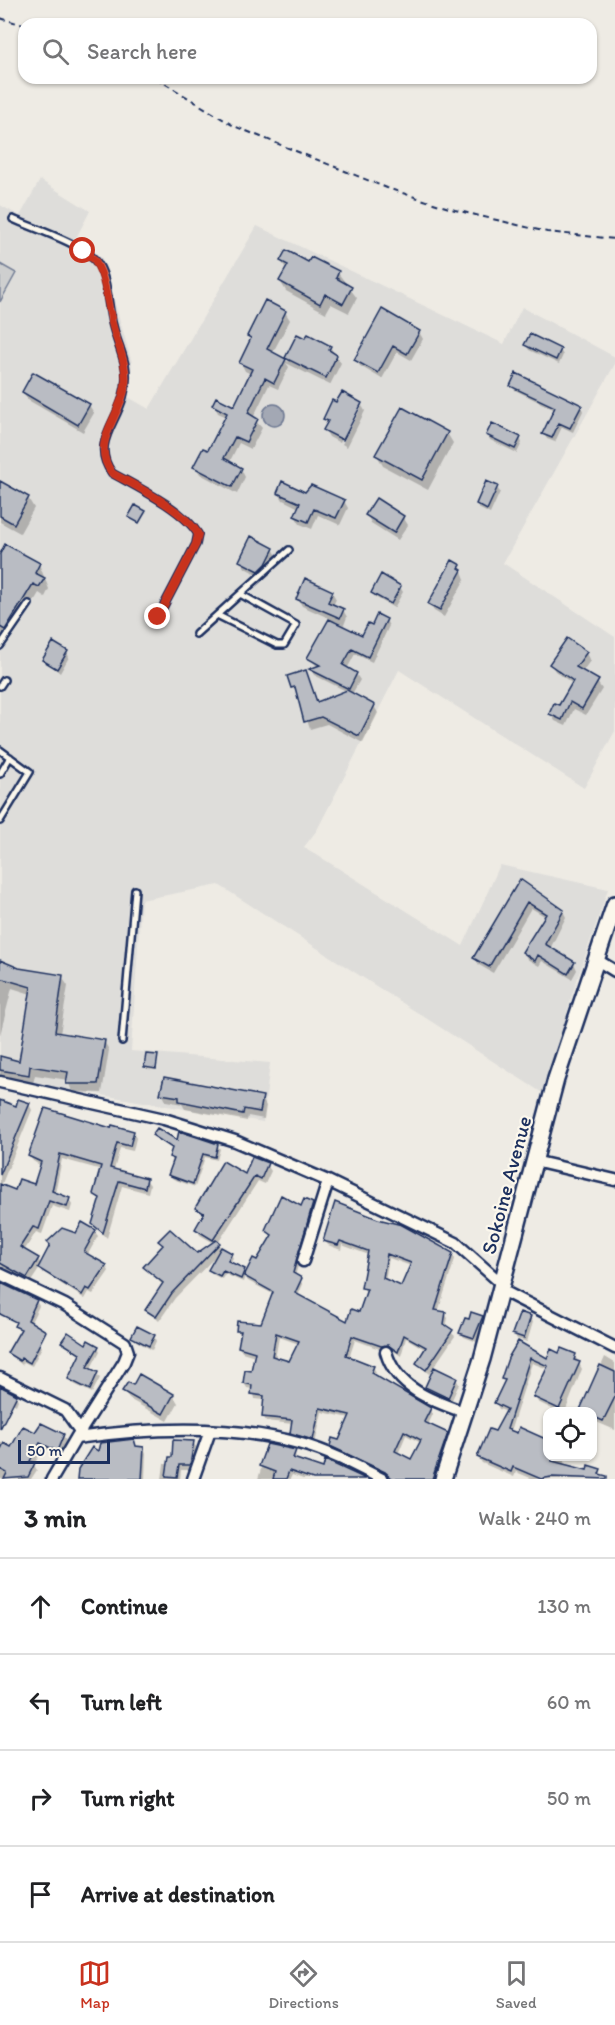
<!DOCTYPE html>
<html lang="en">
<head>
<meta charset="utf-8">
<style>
	:root { --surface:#fff; --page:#f6f6f6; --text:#202124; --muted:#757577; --line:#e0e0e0; --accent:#c8321e }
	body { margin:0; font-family:Itim,sans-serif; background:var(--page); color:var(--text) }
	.controls { position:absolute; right:18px; bottom:18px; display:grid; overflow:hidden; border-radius:12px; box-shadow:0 2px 4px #0004 }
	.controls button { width:54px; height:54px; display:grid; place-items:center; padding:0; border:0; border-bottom:2px solid var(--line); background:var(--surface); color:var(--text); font:30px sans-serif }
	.scale { position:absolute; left:18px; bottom:15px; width:92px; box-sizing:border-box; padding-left:6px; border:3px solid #1b2f5e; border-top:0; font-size:16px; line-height:21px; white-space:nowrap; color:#1b2f5e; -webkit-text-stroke:4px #fbf7ec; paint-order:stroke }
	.stop { position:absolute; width:18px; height:18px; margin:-14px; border:4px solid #c8321e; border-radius:50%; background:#fff }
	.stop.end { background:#c8321e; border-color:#fff; box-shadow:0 2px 6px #0008 }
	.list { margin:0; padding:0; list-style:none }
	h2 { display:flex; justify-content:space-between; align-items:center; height:78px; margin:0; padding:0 24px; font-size:26px }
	h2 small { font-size:20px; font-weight:400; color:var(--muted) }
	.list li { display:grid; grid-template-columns:39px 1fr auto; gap:18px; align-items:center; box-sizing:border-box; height:96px; padding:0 24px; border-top:2px solid var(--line) }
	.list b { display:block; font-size:22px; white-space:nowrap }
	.list em { font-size:20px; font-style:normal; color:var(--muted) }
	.icon { flex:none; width:33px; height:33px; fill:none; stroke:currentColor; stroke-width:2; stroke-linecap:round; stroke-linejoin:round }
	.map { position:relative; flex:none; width:615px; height:1479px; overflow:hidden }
	.search { position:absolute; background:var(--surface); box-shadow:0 2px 4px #0004; left:18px; right:18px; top:18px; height:66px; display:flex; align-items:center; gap:15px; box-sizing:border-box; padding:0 21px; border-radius:18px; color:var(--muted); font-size:22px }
	.sheet { height:462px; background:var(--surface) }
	nav { display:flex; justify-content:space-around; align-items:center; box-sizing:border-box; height:84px; border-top:2px solid var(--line); background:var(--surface); font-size:16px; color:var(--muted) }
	nav a { display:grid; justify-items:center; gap:3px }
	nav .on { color:var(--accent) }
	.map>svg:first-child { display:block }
	.built { fill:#deddda }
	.green { fill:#cecfcf; stroke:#747f96; stroke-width:1.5 }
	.water { fill:#a3a8b4; stroke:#6d7892; stroke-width:1.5 }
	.shadow { fill:#0003; fill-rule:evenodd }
	.building { fill:#b9bcc3; stroke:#1b2f5e; stroke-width:1.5; fill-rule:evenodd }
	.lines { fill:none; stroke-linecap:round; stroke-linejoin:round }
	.lane-casing { stroke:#1b2f5e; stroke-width:10 }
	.street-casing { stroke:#1b2f5e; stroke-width:15 }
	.secondary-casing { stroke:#1b2f5e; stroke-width:20 }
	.path { stroke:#1b2f5e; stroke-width:2; stroke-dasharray:6 4.5; stroke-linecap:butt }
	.lane { stroke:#fbf7ec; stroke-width:5 }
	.street { stroke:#fbf7ec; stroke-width:10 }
	.secondary { stroke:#fbf7ec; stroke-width:15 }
	.route { stroke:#c8321e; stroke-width:8 }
	.labels { text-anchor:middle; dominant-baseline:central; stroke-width:4.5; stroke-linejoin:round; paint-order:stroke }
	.street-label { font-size:21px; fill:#1b2f5e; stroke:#fbf7ec }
</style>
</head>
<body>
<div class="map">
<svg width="615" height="1479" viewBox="0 0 615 1479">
	<rect width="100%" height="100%" fill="#eeebe4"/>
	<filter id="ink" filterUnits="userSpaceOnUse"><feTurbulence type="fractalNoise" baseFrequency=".0167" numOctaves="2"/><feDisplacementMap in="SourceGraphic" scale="12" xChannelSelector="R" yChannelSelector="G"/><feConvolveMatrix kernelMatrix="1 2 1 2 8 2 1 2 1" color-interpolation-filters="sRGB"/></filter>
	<g filter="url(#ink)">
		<path class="built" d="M40,180L90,211L75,240L102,258L132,363L128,397L149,409L257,226L504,344L522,307L615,357V364L503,563L615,637V731L584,788L399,670L317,830L304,847L463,946L500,865L608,889L572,995L544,1094L219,885L141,900L131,1051L270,1063L263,1122L0,1078V205L20,216Z"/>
		<path class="green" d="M0,264L16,273L0,302Z"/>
		<path class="water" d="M263 415a11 11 0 1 1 22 0a11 11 0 1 1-22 0Z"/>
		<path class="shadow" d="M281,261L338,273L357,298L349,313L331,304L326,313L286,291L280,281L287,270Z
			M285,312L290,320L272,354L289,362L286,357L330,347L341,363L330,385L286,363L289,367L278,389L269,385L253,418L262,428L251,449L239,443L229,463L241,469L245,477L237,494L200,474L195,466L208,452L227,417L218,413L214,405L234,408L251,374L245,371L241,363L252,341L249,336Z
			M383,312L419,332L423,339L411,360L397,352L382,379L360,366L356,360Z
			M526,345L560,350L563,355L559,364L529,350Z
			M512,385L581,406L583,411L573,432L562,427L555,442L547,439L544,434L555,410L515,390Z
			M23,392L89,405L94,413L83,432L28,400Z
			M361,404L365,411L347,447L342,444L362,406H359L340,443L329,437L325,430L328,425L324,419Z
			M447,433L453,443L428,490L383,466L377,455Z
			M488,435L520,438L522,443L517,453L490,440Z
			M0,483L28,498L34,508L20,533L0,522Z
			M497,488L500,492L490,514L480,509L477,504Z
			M278,492L306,494L344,501L348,508L340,525L318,515L312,529L300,524L295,516L299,508L283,500Z
			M367,515L403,517L408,525L398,540L371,523Z
			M273,549L278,557L264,578L245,568L241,560Z
			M0,557L39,564L49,589L45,597L39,593L11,639L0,633Z
			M460,566L465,579L444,617L434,611L429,604Z
			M400,587L403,592L394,608L375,597L372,593Z
			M332,592L336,599L333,606L343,610L347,617L344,625L335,621L333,623L363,638L373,627L386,620L389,626L372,662L355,654L347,669L356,674L360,680L352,694L374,706L378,713L363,743L327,724L310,729L298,694L293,687L306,672L318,703L348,692L314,675L311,670L318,667L309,658L331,619L302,606L298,599Z
			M67,652L69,657L60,673L44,660Z
			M586,653L590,661L582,672L597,682L602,689L586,715L574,709L566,726L555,721L551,714L560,707L573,684L555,671L551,664Z
			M520,881L563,911L566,917L550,949L574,963L577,970L572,979L542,961L539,966L527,959L524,952L546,917L531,908L493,973L479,965L475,958Z
			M0,962L19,969L62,977L68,986L60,1034L104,1041L109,1050L102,1093L72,1092L68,1080L35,1075L33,1084L0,1080V1057L20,1063L31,994L12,988L0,1035Z
			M157,1057V1070L147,1069L146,1067Z
			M162,1093L262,1098L266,1106L264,1119L248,1116L247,1121L185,1109L182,1104L166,1101Z
			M0,1103L17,1109L29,1104L32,1110L1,1186L16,1192L35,1186L41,1166L33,1161L29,1155L113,1129L133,1132L136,1138L133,1151L120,1148L114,1170L146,1179L150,1185L148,1193L122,1186L107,1238L94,1224L101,1201L95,1194L102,1170L62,1159L55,1194L69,1199L72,1205L70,1212L52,1206L42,1234L36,1232L24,1251L38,1259L41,1265L76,1234L95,1232L98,1236L87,1256L106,1266L109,1271L93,1294L89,1292L85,1299L43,1272L40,1268L30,1283L0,1265Z
			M154,1135L178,1142L217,1145L220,1149L217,1160L205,1157L195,1187L173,1179L170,1175L173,1150Z
			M267,1165L271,1171L265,1184L258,1181L218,1243L221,1249L231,1254L233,1258L230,1263L244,1270L247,1274L258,1262L272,1237L266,1230L312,1204L315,1209L295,1276L303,1284L298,1296L348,1323L360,1314L366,1293L363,1288L369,1255L342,1245L341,1250L328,1245L325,1241L336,1204L452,1254L455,1259L438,1312L445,1313L448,1318L446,1328L455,1336L429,1374L417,1363L426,1350L406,1338L401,1356L391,1349L385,1351L355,1340L349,1358L373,1367L376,1372L374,1376L430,1409L433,1414L428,1425L447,1434L450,1439L437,1479H391L334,1451L332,1446L340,1441L350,1418L322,1412L315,1444L294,1438L291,1433L293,1424L266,1421L263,1416L265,1400L255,1399L253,1389L247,1388L244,1383L252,1373L255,1356L242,1352L239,1347L241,1336L238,1331L262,1325L273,1294L248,1281L245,1276L243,1282L225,1274L222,1279L212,1274L210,1270L218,1254L175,1298L159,1321L147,1310L163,1285L144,1267L163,1247L160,1241L197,1255L214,1243L200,1235L197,1229L204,1216L197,1208ZM389,1258L411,1266L401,1288L385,1281ZM279,1337L299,1344L289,1363L275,1359ZM406,1435L421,1443L412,1461L398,1454Z
			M2,1285L36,1301L39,1306L30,1324L0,1308Z
			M530,1317L533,1322L527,1342L517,1339L514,1334Z
			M482,1318L485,1323L477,1342L464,1337L461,1333Z
			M154,1336L156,1341L152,1350L136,1341L133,1337Z
			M63,1342L98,1347L100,1351L90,1370L100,1378L92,1393L72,1383L70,1379L81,1356Z
			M39,1343L42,1347L32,1366L24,1362L22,1365L8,1353Z
			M519,1343L548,1360L560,1355L575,1356L582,1369L565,1412H558L538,1402L535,1397L548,1369L532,1363L510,1432L548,1456H567L563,1465L588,1472L600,1470L602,1479H533L516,1472L514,1477L482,1463L478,1457L507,1412L499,1409L496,1403L505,1383L503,1379Z
			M605,1357L615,1363V1430L592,1420V1412L582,1410Z
			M140,1376L173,1395L178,1403L168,1421L129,1399L124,1391L134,1387Z
			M456,1379L459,1384L451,1402L429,1392L427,1387Z
			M0,1388L16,1396L18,1400L16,1405L5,1399L0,1406Z
			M35,1434L63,1435L66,1441L60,1455L43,1448L34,1465L37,1470L31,1479H0V1442L12,1449Z
			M193,1442L196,1447L192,1470H181L180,1479H162L164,1464H169Z
			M268,1446L295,1451L296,1461L361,1479H303L292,1475L290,1479H258Z
			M136,1447L144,1448L146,1453L145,1479H78L100,1453Z"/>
		<path class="building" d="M286,250L308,262L311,257L339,271L336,278L352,287L343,304L325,294L320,304L279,281L288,265L280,261Z
			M265,300L286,311L267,349L286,359L274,383L265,378L248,413L258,419L246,442L235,437L224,458L242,468L232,487L193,467L203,448L208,450L227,413L212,405L216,397L234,406L252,369L239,363L251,338L247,336Z
			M382,309L420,331L407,354L393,346L378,373L354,360Z
			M297,334L305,338L308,334L331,346L329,350L337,355L326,378L285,358Z
			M530,334L561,349L556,360L524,345Z
			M33,372L90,404L78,425L22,392Z
			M516,373L582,405L570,428L559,423L552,438L542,434L555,407L510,386Z
			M342,392L362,403L343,440L323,430L328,421L323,419L332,400L336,402Z
			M402,407L448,432L422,480L375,455Z
			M492,423L521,437L515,449L486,435Z
			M0,481L29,497L14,524L0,516Z
			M282,481L305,492L311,485L345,500L336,518L314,509L308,522L294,516L300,503L277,493Z
			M486,481L498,486L487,510L476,504Z
			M376,498L404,516L394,533L365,515Z
			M135,505L146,511L139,523L128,517Z
			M251,536L274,548L266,564L259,571L239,561Z
			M5,544L40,563L35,573L45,578L39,587L33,584L5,630L0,627V554Z
			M452,560L461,565L459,568L462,570L440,610L428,604Z
			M381,574L401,586L391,604L371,593Z
			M305,578L333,591L328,602L344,609L340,618L296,599Z
			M377,614L387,619L368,657L352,649L343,665L357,673L349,689L309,669L320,665L307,658L329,619L362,635L368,623L372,625Z
			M567,638L587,652L576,667L599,680L582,709L570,702L562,720L549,714L554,703L559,705L573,681L549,664Z
			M53,642L68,651L57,669L42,660Z
			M306,670L317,702L347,690L375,705L359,736L321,717L304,722L295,687L291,688L287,676Z
			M520,879L564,910L545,944L575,962L568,974L538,955L535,961L522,952L546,914L527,902L489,967L473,958Z
			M0,960L19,968L63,975L55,1032L105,1040L98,1084H66L68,1072L30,1066L29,1075L0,1070V1056L19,1061L31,987L0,978Z
			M146,1054L158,1055L156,1069L144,1067Z
			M164,1077L263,1096L260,1112L244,1109L243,1114L179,1101V1097L160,1094Z
			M18,1099L30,1103L0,1175V1100L16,1106Z
			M45,1108L111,1128L112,1125L134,1131L130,1146L117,1143L110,1168L147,1178L145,1188L119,1181L103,1233L92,1224L100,1198L93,1194L101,1166L60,1154L52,1191L70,1198L67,1207L49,1201L39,1229L33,1227L20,1247L39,1258L27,1278L0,1263V1184L15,1190L19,1179L34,1184L41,1162L28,1156Z
			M157,1128L177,1140L179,1131L218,1144L215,1157L203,1154L193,1184L168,1175L174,1159L169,1157L172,1148L152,1135Z
			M252,1157L268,1163L261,1179L255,1176L213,1240L195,1229L204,1213L195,1208L223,1161L245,1174Z
			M281,1195L301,1206L304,1199L313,1203L293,1273L302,1278L295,1293L347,1321L351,1309L359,1312L367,1289L361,1288L368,1251L340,1241L338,1245L323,1241L335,1202L378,1219L402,1225L453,1253L435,1310L446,1312L444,1324L453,1330L426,1370L416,1363L426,1347L404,1335L398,1352L388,1345L381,1346L352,1336L346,1355L374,1366L371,1373L431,1408L424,1422L448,1433L432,1479H393L385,1472L330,1446L332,1438L339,1440L350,1415L320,1408L313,1440L290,1433L292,1420L262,1417L264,1396L251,1394L252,1385L243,1383L245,1370L251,1371L255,1352L238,1347L241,1331H236L237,1321L261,1323L273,1292L244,1276L253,1258L257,1260L272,1235L265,1230ZM387,1254L411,1263L401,1286L383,1278ZM276,1333L299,1341L289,1361L272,1356ZM404,1431L421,1440L411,1459L395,1451Z
			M82,1222L96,1230L84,1252L107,1265L90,1290L86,1288L82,1295L38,1268L50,1245L47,1242L62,1228L76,1233Z
			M170,1229L197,1253L216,1240L220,1243L172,1293L156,1317L145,1310L163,1283L143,1267L163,1245L158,1241Z
			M221,1247L232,1253L228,1261L245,1269L241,1279L223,1271L220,1276L208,1270Z
			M1,1283L37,1300L28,1320L46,1331L30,1363L21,1358L20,1361L7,1353L21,1329L14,1326L16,1322L0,1314Z
			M471,1312L483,1316L474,1338L459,1333L465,1318L469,1319Z
			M520,1312L531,1316L524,1338L512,1334Z
			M137,1326L155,1335L149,1346L131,1337Z
			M68,1332L86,1344L88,1340L99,1346L87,1367L98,1372L90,1390L68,1379L80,1354L61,1342Z
			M518,1341L547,1358L551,1349L559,1353L561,1348L576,1354L574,1360L580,1362L559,1409L533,1397L548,1366L530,1358L507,1429L517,1433L519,1427L548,1440V1456H554L552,1461L587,1470L588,1465L601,1469L599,1474L607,1476V1479L551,1477L541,1479L513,1467L511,1472L477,1457L489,1429L495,1431L507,1409L494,1403L505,1380L501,1379L508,1358Z
			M600,1365L615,1372V1397L603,1421L592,1416V1412H579Z
			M434,1367L457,1378L448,1398L425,1387Z
			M139,1374L174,1394L163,1414L122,1391L128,1382L133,1385Z
			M0,1386L17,1395L0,1429Z
			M41,1423L64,1434L57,1451L40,1443L30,1461L35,1463L28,1477L4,1479L7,1473L0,1469V1451L4,1443L11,1447L23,1426L35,1432Z
			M134,1439L136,1446L144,1447L142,1479H77L78,1469L92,1447L98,1451L100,1443Z
			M173,1440L194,1441L190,1465H179L177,1477L166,1476L169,1457H172Z
			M267,1444L296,1450L293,1458L323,1468L325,1460L366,1479H313L289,1471L286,1479H273L275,1472L259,1466Z"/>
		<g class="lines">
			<g class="lane-casing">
				<path id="lane" d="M13,219C35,229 80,243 95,260C109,276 107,306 113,326C116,339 122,352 125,365C127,375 126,387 123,397C116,424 91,445 112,473C137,487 183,509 198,534L196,544L158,617
					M217,615L277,645H284L296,625L242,595
					M196,634L289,550
					M0,646L29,604
					M0,686L4,680
					M0,750L30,772L0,821
					M0,774L10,757
					M122,1041L135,890"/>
			</g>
			<g class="street-casing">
				<path id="street" d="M597,960L615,971
					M0,1082L164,1119L235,1141L328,1181L456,1243L502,1284
					M534,1161L615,1180
					M303,1261L328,1181
					M0,1274L65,1305L125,1343L128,1352L124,1362L76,1438
					M501,1290L615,1348
					M386,1352C396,1388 432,1401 464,1412
					M0,1378L65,1410L80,1431
					M52,1479L76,1438C148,1428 227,1424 298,1443C328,1451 355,1465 382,1479
					M193,1479L210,1431"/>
			</g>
			<g class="secondary-casing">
				<path id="secondary" d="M443,1479L482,1359L556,1079L615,904"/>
			</g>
			<path class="path" d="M0,18L24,25
				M156,78L234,126L387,188L455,210L547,232L615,239"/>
			<use href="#lane" class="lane"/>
			<use href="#street" class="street"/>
			<use href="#secondary" class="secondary"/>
		</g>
	</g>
	<g class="lines" filter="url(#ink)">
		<path class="route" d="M83,251L95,260L101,273C107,290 108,306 112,323C117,344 128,364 125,386C121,417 89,442 112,473C137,487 183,509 198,534L196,544L158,617"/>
	</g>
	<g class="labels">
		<g class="street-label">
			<text transform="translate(506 1185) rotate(-75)">Sokoine Avenue</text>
		</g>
	</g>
</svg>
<div class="controls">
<button><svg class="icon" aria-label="locate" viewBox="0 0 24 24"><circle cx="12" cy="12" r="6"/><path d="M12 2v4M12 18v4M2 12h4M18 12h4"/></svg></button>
</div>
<div class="scale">50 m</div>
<div class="stop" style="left:83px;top:251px"></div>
<div class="stop end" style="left:158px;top:617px"></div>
<div class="search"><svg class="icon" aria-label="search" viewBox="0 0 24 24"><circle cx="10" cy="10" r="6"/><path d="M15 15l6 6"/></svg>Search here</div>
</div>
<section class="sheet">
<h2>3 min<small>Walk · 240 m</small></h2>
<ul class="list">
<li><svg class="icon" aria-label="ahead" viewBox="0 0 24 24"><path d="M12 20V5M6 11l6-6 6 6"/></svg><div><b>Continue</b></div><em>130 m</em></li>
<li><svg class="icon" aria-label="left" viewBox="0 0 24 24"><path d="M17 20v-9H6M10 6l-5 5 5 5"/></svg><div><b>Turn left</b></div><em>60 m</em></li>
<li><svg class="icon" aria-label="right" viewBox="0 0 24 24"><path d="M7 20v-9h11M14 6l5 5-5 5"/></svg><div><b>Turn right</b></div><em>50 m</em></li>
<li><svg class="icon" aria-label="arrive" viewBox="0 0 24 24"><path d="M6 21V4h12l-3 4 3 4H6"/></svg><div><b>Arrive at destination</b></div></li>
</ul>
</section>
<nav>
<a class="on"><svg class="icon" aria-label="map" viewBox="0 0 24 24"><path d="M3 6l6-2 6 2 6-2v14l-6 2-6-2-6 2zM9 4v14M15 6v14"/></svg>Map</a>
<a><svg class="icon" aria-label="directions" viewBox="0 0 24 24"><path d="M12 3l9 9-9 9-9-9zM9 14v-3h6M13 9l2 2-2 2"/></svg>Directions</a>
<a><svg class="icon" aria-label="saved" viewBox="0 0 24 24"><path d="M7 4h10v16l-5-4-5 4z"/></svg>Saved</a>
</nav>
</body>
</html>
